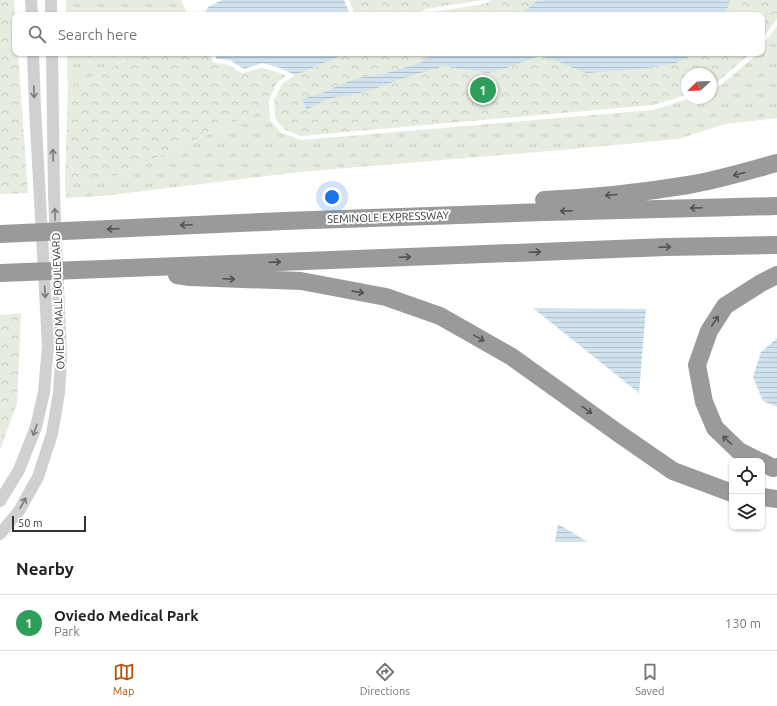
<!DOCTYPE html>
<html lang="en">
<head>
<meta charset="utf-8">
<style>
	:root { --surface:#fff; --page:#f6f6f6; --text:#222; --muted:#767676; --line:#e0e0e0; --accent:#b45309 }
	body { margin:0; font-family:Ubuntu,sans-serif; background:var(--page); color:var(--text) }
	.controls { position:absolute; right:12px; bottom:12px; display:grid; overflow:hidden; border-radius:8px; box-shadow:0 1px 3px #0004 }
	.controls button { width:36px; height:36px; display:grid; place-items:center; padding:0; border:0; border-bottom:1px solid var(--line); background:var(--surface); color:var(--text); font:20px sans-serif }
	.compass { position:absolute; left:681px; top:68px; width:36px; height:36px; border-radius:50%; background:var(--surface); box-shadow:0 1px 3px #0004; rotate:247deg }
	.scale { position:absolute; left:12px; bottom:10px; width:74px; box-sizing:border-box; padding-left:4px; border:2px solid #333; border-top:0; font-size:11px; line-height:14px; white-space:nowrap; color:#333; -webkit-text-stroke:3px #fff; paint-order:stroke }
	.you { position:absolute; left:332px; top:197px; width:14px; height:14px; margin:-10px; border:3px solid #fff; border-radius:50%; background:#1a73e8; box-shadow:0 0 0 6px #1a73e833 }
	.badge { display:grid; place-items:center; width:26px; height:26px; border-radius:50%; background:var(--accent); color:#fff; font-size:13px; font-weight:700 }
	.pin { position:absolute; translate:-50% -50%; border:2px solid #fff; box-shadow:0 1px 4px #0006 }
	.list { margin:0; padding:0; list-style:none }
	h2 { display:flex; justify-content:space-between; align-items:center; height:52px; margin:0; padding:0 16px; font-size:17px }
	h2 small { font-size:13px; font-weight:400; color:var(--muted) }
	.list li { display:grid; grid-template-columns:26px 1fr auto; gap:12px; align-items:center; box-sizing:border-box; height:56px; padding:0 16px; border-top:1px solid var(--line) }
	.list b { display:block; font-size:15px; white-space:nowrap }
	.list p { margin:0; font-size:13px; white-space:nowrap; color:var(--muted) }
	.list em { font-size:13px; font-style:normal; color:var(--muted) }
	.icon { flex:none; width:22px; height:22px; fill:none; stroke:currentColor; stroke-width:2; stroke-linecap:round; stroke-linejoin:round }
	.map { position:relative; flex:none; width:777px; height:542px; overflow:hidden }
	.search { position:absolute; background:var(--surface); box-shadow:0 1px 3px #0004; left:12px; right:12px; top:12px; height:44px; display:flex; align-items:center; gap:10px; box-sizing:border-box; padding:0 14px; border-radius:8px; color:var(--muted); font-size:15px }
	.sheet { height:108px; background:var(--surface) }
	nav { display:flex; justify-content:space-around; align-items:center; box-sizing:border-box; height:56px; border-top:1px solid var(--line); background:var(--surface); font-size:11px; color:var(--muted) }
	nav a { display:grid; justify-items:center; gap:2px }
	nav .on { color:var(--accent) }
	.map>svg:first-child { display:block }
	.grass { fill:url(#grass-tufts) }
	.forest { fill:url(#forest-crowns) }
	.water { fill:url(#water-rules) }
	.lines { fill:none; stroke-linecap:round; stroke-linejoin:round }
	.minor { stroke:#d0d0d0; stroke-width:12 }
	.highway { stroke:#9a9a9a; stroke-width:18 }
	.oneway { stroke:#7a7a7a }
	.oneway2 { stroke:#525252 }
	.labels { text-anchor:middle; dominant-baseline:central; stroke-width:4; stroke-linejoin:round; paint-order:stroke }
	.street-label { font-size:11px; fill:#333; stroke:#fff }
</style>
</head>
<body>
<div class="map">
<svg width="777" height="542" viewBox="0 0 777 542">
	<defs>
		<pattern id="grass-tufts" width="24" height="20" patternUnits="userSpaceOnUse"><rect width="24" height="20" fill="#e6ecdf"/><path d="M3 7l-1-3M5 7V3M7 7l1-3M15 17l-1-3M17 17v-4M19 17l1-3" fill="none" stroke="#c6cbc0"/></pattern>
		<pattern id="forest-crowns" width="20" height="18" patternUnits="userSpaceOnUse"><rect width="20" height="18" fill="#e6ecdf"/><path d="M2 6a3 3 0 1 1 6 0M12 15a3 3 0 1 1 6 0" fill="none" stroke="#c6cbc0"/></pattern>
		<pattern id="water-rules" width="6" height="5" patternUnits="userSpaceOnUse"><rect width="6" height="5" fill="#cfe2ee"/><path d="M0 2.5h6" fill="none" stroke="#b2c2cd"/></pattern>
	</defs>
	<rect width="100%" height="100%" fill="#fff"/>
	<path class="grass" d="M66,0H181L187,14L185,15H66Z
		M777,26V118L725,124L678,139L561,150L299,172L102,196L66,198L65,183H78L112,178L269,106L270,120L281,133L301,140L653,110L691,98H711V90L718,87L754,57L757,53H762V46Z
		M67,53H136L100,75L68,90Z"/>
	<path class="forest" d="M0,0H14L15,15V53H18L28,193L0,194Z
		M349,0H483L425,9L417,15H355Z
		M492,0H777V19L762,39V15H424L426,13L484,4Z
		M136,53H209L213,62L216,63L228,65L242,73L262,68L277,72L286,76L277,83L269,100V106L112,178L78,183H65L68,90L100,75Z
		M348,53H751L715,84L711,85V74H687V95L653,105L301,136L285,130L275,118L274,100L282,84L295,75Z
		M21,313L17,404L0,450V315Z"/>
	<path class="water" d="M222,0H344L350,15H203L208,7Z
		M538,0H730L725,15H520Z
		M214,53H348L295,75L280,68L263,63L244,69L230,60L217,59Z
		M434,53H695L676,63L642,69L586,73L554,60L539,56L509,67L488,73L443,66L403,78L377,88L360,93L327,99L306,110L302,99L322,93L354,79L387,73L420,63Z
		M533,308L646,309L639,393Z
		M777,338V407L763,401L753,377L761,352Z
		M558,524L588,542H555Z"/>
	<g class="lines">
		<path class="minor" d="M31,0L32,15
			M51,0V15
			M0,501L19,470L36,427L44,392L48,346L35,108L33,53
			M0,534L19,511L38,477L52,434L59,393L61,358L54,194L52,53"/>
		<path class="highway" d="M544,200C592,198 640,193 688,185C718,180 747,171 777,163
			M0,234L284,221L545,212L777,206
			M0,273L666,247L777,245
			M177,275L190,277L301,281L386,297L440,316L512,357L618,433L673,471L732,493
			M759,461L739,451L715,428L704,402L697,365L709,331L725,306L761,283L777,275
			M762,462L773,468L777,467
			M762,497L777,499"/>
	</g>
	<defs><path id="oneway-shaft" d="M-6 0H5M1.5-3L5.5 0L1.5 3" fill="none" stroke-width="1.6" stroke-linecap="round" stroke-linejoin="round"/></defs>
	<g class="oneway">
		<use href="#oneway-shaft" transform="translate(34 92) rotate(88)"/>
		<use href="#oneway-shaft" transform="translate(53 155) rotate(-91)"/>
		<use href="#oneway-shaft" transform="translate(55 214) rotate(-92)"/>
		<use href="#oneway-shaft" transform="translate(45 292) rotate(87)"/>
		<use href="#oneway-shaft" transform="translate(35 430) rotate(109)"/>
		<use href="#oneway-shaft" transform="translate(23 503) rotate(-61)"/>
	</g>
	<g class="oneway2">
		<use href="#oneway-shaft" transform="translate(739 174) rotate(165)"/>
		<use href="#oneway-shaft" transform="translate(611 195) rotate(175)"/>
		<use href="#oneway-shaft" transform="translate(696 208) rotate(178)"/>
		<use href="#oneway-shaft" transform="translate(566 211) rotate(178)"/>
		<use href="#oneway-shaft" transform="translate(186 225) rotate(177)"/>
		<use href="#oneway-shaft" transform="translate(113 229) rotate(178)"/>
		<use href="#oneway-shaft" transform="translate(665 247) rotate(-2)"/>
		<use href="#oneway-shaft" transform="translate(535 252) rotate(-2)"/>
		<use href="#oneway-shaft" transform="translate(405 257) rotate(-2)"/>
		<use href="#oneway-shaft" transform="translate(275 262) rotate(-2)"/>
		<use href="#oneway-shaft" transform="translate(229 279) rotate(2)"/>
		<use href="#oneway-shaft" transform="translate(358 292) rotate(11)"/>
		<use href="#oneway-shaft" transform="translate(715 321) rotate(-56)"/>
		<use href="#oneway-shaft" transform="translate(479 338) rotate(29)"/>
		<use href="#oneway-shaft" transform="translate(587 410) rotate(36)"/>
		<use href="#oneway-shaft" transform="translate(727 440) rotate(-136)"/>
	</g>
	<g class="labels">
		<g class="street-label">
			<text transform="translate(388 217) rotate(-2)">SEMINOLE EXPRESSWAY</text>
			<text transform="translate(58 301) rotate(-92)">OVIEDO MALL BOULEVARD</text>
		</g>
	</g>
</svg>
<div class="controls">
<button><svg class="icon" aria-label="locate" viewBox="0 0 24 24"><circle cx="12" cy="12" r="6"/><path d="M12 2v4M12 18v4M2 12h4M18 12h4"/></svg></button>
<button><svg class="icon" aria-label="layers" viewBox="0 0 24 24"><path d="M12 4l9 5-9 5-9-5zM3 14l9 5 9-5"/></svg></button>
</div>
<svg class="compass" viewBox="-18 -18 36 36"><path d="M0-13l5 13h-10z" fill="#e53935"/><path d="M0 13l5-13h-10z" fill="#767676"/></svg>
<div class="scale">50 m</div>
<div class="you"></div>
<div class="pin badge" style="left:483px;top:90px;background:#2e9e5b">1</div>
<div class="search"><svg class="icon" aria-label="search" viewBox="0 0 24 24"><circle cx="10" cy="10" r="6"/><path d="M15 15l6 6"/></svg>Search here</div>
</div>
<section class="sheet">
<h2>Nearby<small></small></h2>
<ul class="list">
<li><span class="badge" style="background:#2e9e5b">1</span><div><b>Oviedo Medical Park</b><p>Park</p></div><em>130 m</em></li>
</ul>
</section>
<nav>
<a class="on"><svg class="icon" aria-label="map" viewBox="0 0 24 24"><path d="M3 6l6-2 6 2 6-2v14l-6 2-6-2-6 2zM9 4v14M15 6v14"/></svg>Map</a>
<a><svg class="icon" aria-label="directions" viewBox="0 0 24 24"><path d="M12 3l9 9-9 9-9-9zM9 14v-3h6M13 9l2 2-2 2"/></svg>Directions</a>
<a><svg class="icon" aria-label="saved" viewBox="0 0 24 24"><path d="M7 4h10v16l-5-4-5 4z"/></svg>Saved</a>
</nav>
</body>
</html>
